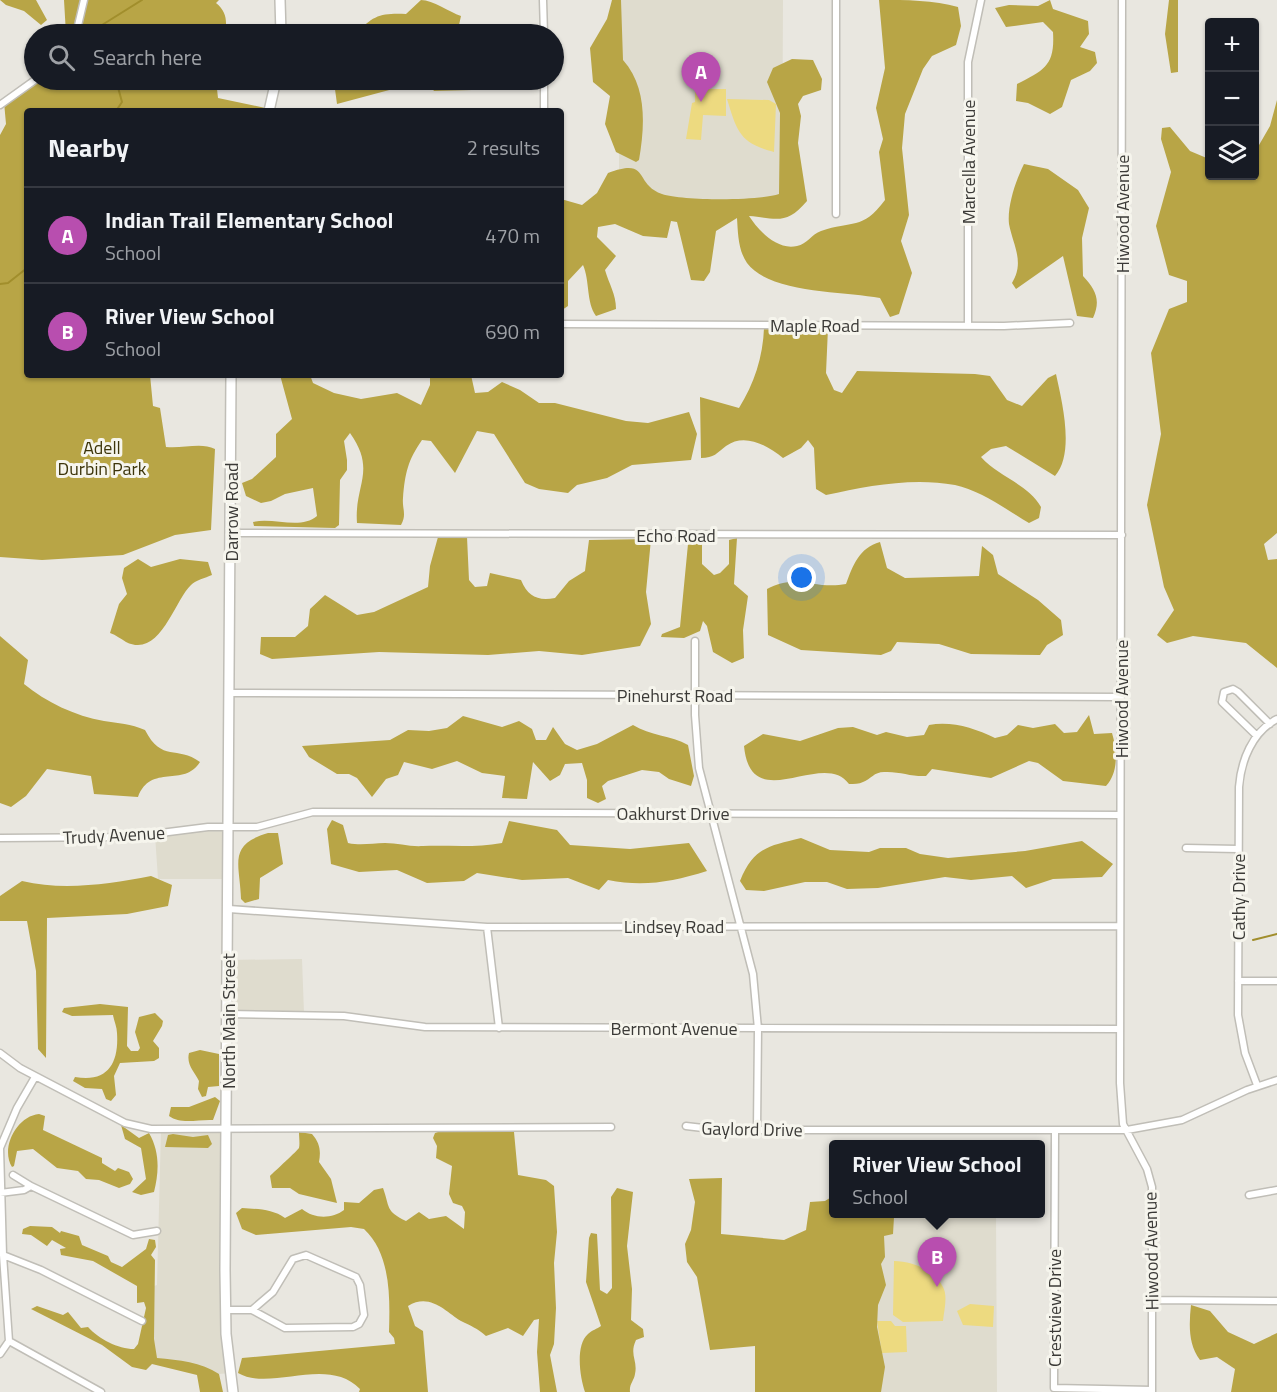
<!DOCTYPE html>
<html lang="en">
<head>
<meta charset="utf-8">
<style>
	:root { --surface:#171b24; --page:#242831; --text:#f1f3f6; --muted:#9ea1a6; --line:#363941; --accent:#b84eaf }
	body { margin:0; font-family:"Titillium Web",sans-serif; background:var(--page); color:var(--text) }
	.controls { position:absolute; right:18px; top:18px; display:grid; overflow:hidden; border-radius:6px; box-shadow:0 2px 4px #0004 }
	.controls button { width:54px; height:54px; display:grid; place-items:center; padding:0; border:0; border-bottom:2px solid var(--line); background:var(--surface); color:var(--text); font:30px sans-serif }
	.you { position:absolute; left:802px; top:578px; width:21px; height:21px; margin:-15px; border:4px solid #fff; border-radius:50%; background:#1a73e8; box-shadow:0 0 0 9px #1a73e833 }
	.badge { display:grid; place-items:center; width:39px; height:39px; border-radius:50%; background:var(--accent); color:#fff; font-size:20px; font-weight:700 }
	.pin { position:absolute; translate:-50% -50px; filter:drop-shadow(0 2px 3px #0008) }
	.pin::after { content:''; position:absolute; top:32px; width:21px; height:18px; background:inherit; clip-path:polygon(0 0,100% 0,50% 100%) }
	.popup { position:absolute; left:829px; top:1140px; width:216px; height:78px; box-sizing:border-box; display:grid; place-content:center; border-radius:6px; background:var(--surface); filter:drop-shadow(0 2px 4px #0005); font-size:20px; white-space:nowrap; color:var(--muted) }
	.popup b { font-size:22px; color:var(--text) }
	.popup::after { content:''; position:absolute; left:50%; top:100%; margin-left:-12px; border:12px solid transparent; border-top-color:var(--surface) }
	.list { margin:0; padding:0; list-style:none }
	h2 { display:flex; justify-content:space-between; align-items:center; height:78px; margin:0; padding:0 24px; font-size:26px }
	h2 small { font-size:20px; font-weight:400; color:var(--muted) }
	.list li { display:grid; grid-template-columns:39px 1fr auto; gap:18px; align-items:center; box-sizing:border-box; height:96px; padding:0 24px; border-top:2px solid var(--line) }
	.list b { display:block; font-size:22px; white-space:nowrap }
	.list p { margin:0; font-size:20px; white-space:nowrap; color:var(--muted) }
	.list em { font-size:20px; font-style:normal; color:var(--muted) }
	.icon { flex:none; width:33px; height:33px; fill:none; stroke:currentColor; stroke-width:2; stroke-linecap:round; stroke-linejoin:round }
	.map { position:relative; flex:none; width:1277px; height:1392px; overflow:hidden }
	.search { position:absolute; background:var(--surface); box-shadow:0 2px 4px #0004; left:24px; top:24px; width:540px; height:66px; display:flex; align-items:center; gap:15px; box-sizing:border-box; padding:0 21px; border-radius:33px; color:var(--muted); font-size:22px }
	.panel { position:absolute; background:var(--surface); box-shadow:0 2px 4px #0004; left:24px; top:108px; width:540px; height:270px; border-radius:6px }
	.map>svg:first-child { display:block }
	.built { fill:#dfdcce }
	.green { fill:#edda80 }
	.forest { fill:#b8a546 }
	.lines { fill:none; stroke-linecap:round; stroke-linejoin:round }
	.stream { stroke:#a18e2c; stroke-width:2 }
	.street-casing { stroke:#c0beb7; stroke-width:9 }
	.primary-casing { stroke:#c0beb7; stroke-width:12 }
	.street { stroke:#fff; stroke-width:6 }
	.primary { stroke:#fff; stroke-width:9 }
	.labels { text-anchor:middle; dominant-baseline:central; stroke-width:6; stroke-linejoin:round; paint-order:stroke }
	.street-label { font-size:18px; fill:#3b3a37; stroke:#f6f5ed }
	.park-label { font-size:18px; fill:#3d350b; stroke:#f6f5ed }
</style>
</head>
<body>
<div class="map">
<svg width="1277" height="1392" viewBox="0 0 1277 1392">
	<rect width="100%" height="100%" fill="#e9e7e0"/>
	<path class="built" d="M619,0H783L782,205L619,204Z
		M228,827L229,879H158L155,835Z
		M302,959L304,1013L228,1014V960Z
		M227,1129L230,1373L219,1374L154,1359V1286L157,1285L161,1130Z
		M876,1214H996L997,1392H877Z"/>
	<path class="green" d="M695,89H726V116L703,115L701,140L686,139L692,103L695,102Z
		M727,99L769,100L776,104L774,152C740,143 737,132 727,99Z
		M894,1261C911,1261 935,1270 943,1287C948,1296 944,1311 943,1321L903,1322L893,1315Z
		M970,1304L994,1306L993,1327L963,1325L957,1311Z
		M877,1321H891L895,1326H906L907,1352L882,1353Z"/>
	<path class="forest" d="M0,0H36L47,20L41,25L24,11L6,5Z
		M64,0H219L216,3C227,12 227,21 225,34H66Z
		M421,0C433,0 449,12 461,16L457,34H357C372,15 382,13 406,14Z
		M612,0H621L623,60C647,87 645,125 639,160L636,162L616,152L605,124L610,96L593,82L590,48L607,19Z
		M879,0C906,0 934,0 958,7L961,26L956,45L932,56L923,69L905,114L902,148L909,215L901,241L912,273L899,314L890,317L880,298C844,291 770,294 747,263C738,250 738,233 737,218L716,231L710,272L704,281L691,280L677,222L671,221L667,238L643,236L615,224L598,227L597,237L616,256L605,270C609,284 616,294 616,309L596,316C586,302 590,281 583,265L568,281V306L562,310L561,199L582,205L597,193L608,173C651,157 633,184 662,194C683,201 759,201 779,194L780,113L767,82L773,68L792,59L813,60L822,79L821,90L803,96L798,104L801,116L798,143L807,201C786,226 776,218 749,216C758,230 777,251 797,246C807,244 812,234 821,231C852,220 862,231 885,200L879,152L883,139L876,108L885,68Z
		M1050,0L1053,9L1088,21L1089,34L1080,47L1095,52L1097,63L1090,71L1071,80L1062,107L1050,114L1028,103L1016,101L1017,84C1045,70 1055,65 1053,32L1043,22L1006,27L995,8L1009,5L1038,6Z
		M1169,0H1178V72L1171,73L1165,34Z
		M1277,67V533L1264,544L1268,560L1277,559V668L1246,643L1193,636L1167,643L1157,635L1174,610L1164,587L1147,505L1161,434L1151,353L1169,309L1187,302V281L1169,275L1156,226L1171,172L1161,139L1162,128L1170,127L1190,151L1209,159L1210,176H1254L1255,152L1270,126L1277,100Z
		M35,80H216L218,98L270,109L27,111V375H150L153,406L160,408L166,447C182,449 201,442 215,449L211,530L175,535L123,555L42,560L0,557V135L6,124L4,102Z
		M336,80H410L393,89L337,104L334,82Z
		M426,80H530L534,82L515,89L434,91Z
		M1024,164L1048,169L1078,190L1089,208L1082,238L1083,276C1096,290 1101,300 1093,318L1077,316L1063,256L1016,289L1012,283C1025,262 1013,245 1009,224C1007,206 1016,180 1024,164Z
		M764,328H828L826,373L834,390L842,393L857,371L975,374L990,376L1007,400L1022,406L1048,378L1056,374C1062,402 1075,453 1055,476L1006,446L991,449L981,457C999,477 1028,484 1041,507L1039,518L1029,523C1007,510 980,490 955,485C912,477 867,486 826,495L816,489L814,448L808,440L801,448L783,458C768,446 745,432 726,446C717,453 714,458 701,458L700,397L739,408C754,384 763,357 764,328Z
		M280,375H310L313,383L334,393L361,399L397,393L421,405L430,385V375H471L475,393L488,392L502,382L520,390L539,403H555L626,421L648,423L689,412L697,434L691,460L632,465L607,478L577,485L568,493L539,489L525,483L494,434L477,431L455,473L431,441L422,440C408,460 405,473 403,498C402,509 407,514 401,525L357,523C354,485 377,471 350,433L344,441L347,460V470L340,480L339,525L335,528L254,526L253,522C273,517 301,530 317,516L313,488L285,494L271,501L261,503L246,496L242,483L252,479L276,457V434L292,419Z
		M438,537H467L469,580L475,587L487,586L490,573L521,580C528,597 538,601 555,598L569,581L585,571L589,540L651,539L646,592L651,624L640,646L582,655L539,651L488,655L379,652L272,659L260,654L261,637H295L308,626L310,609L325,595L357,615L374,612L428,587L430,566Z
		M737,538L734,584L748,596L743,630L744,658L732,663L713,652L707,626L703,621L700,631L684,638L661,637L662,634L680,627L688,544L702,540V564L714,575L720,573L729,564V540Z
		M880,542L887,568L905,578L979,576L982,546L993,555L998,574L1038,600L1061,620L1063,635L1047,645L1040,655L971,654L939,644L897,642L891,651L881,655L801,650L768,635L767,589C795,573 816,590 846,584C853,565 859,548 880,542Z
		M138,559L151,567L180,559L208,562L212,575C205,578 196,580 191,585C174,601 160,659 126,642C121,639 116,635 110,633L119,604L127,594L122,578L124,568Z
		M0,636L28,660L24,684C46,702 75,716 104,721C118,723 131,724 145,730C162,763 177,745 200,762C184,788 151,763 138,797L94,794L91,776L47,769L26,796L11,807L0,803Z
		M1089,715L1094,734L1112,733C1117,750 1119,772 1106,786L1063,781L1038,763L1029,761L991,778L932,769L926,776C912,777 899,771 884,772C874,772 871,779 863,782C859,784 854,784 849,784C823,748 751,818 744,746L763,734L800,741L838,728L853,727L877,735L886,732L907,737L924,735L929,725C952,721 974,728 995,738L1007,735L1018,725L1033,728L1055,724L1064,733L1077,732Z
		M463,716L502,727L519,721L532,729L536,740H546L553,727L565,744L577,750L597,744L633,725C650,736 671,735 688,745L694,776L691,786L669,779L659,772L642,770L608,781L602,786L606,799L598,803L587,798V780L582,763L565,764L560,775L550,781L533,762L527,799L502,798L505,776L482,773L457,761L432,769L404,762L398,775L386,779L372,797L357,778L349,774H337L309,757L302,746L390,740L408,730L429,731L447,728Z
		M332,820L343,825L348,843C362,846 372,843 385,843C398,843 410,847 423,846C449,845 475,848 502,843L509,821L557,830L570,845L630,849L689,843L707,871C672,882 643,887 608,880L599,890L568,878L522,880L477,873L464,881L427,883L397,870L359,872L331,864L327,829Z
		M268,833H278L283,864L260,878L259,899L245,903L241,899C240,864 227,845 268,833Z
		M801,838L830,850L869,852L880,848H906L920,854L948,858L1025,851L1082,841L1113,864L1102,877L1053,879L1026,888L1012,876L971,880L945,877L878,888L847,889L827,882H805L764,891L746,890L740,881C754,847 769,846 801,838Z
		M151,876L172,885L168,906L127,914L47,918L46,1058L38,1049L36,971L27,921H0V896L22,881C64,891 109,884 151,876Z
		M100,1004L128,1007L127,1046L131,1051H138L140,1048L135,1032L139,1017L155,1013L163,1021L162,1026L153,1041L159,1048V1058L154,1061L120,1063L114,1076L116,1095L111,1101L106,1099L102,1089L85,1088L73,1081L75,1077C108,1083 119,1063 117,1033C117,1027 114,1021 113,1015L72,1016L62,1012L64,1008Z
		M200,1050L219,1054V1086L208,1087L206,1096L202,1097L198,1089L199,1081C195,1072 186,1065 189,1053Z
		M215,1097L220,1101L213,1120C199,1119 181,1125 169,1116L171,1107H189Z
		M39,1114L45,1116L43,1130L102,1158V1163L115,1171L118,1168L129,1172L133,1179L130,1184L119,1188L99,1180L86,1179L78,1171L57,1168L33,1149L17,1151L14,1166L12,1167C0,1148 17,1116 39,1114Z
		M121,1125L139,1138L149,1133C160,1152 159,1172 154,1192L141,1195L132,1192L146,1179L141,1148L125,1139Z
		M444,1130L514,1132L518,1175L546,1180L554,1186L557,1232L554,1263L556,1308L554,1344L550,1355L557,1392H540L537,1352L539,1319L534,1320L523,1336L508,1328L486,1336C477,1328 471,1326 461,1321C446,1312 430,1292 408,1306L415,1326L423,1331L428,1392H359L360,1389C327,1355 271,1392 238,1373L242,1358L395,1344L394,1338L389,1332C390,1298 391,1254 364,1229L351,1227L256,1235L242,1229L236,1213L242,1208C257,1209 273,1209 285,1218L302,1209C314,1219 332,1219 344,1210V1202L359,1203L374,1190L383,1188C390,1207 385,1211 406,1221L419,1212L429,1219L446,1216L464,1229L465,1212L462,1206L453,1203L449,1194L452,1166L436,1158L437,1146L433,1138L435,1133Z
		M299,1132L312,1134C320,1143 321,1151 319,1162L331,1179L337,1203L299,1194L290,1188H272L270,1176C274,1172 298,1150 299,1148C300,1144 299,1137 299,1132Z
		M173,1134L193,1137L208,1135L212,1144L208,1148L165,1147L168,1135Z
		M722,1178L721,1234L784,1240L806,1230L810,1202L825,1201L833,1196L834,1214H898L894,1217L893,1234L884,1236L885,1257L881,1264L886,1285L878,1305L877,1327L885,1367L881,1392H755V1346L710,1350L697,1277L687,1262L685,1244L691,1230L695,1202L689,1179Z
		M617,1188L633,1192L627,1246L632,1289L631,1320L643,1329L644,1337L636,1340C629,1355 638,1360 635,1374C634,1381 629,1384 630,1392H585C580,1378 575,1345 588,1334C592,1330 597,1329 601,1326L586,1282L589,1238L591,1233L597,1234L600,1290L607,1294L612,1288L611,1197Z
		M30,1226L52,1227L60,1233L61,1231L79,1236L82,1245L108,1256L111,1262L122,1267L146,1249L149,1239L155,1240L156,1247L151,1255L155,1260L154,1339L157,1358C179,1360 201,1362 219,1374L223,1392H200L197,1375L152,1364L146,1370L132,1367L102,1345L31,1309L37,1306L63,1315L68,1312L81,1328L88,1327C99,1339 118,1349 134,1349L138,1344L146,1308L144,1302L137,1303V1286L93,1261L61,1255L60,1249L66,1248L52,1240L47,1246L31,1235L22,1234L23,1229Z
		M1191,1305L1210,1311L1228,1332L1254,1344L1277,1333V1392H1231L1235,1369L1217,1357L1200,1360C1188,1344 1189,1324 1191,1305Z"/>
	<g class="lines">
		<path class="stream" d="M104,34L102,25L142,0
			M116,80L122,102L116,111
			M0,284L8,283L27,268
			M1253,940L1277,934"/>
		<g class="street-casing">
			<path id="street" d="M543,0L544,34
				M836,0V214
				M1122,0L1120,1083L1123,1124L1147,1169L1152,1187V1392
				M76,34L84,0
				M0,105L35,80
				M544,111V80
				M561,324L1004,326L1070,323
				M968,326V62L981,0
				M231,533L1122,535
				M695,641V715L699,768L753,974L758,1029L757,1129
				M230,693L1121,697
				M1257,736L1222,702L1224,692L1233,689L1238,692L1270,724
				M0,838L129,837L208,827H257L313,812L1120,815
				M1186,848L1238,849
				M229,909L487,927L1120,926
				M487,927L499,1028
				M1238,981H1277
				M228,1014L344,1016L425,1027L1120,1029
				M0,1053L20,1068L125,1123L151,1129L611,1127
				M1257,1085L1245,1053L1238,1015L1239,787C1241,761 1252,732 1277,719
				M686,1126L720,1130H1127L1182,1120L1247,1090L1277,1080
				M1055,1131L1054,1388L1152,1390
				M13,1175L31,1186
				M0,1193L24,1190L31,1186L133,1235L157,1231
				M1249,1195L1277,1190
				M3,1255L41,1270L142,1321
				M306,1255L356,1277L360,1285L364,1315L359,1324L353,1327L285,1328L252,1310L273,1292L293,1259Z
				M1152,1300L1277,1301
				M226,1310H252
				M9,1341L101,1392
				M0,1354L9,1341L3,1255L0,1148L17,1108L35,1077"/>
		</g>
		<g class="primary-casing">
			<path id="primary" d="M280,0L281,34
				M269,111L276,80
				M231,375L225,1270L226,1334L233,1392"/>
		</g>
		<use href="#street" class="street"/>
		<use href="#primary" class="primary"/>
	</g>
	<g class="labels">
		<g class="street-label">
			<text transform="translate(968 162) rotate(-90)">Marcella Avenue</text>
			<text transform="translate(1122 214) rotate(-90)">Hiwood Avenue</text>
			<text x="815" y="325">Maple Road</text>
			<text transform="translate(231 512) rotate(-90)">Darrow Road</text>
			<text x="676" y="535">Echo Road</text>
			<text x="675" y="695">Pinehurst Road</text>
			<text transform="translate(1121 699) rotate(-90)">Hiwood Avenue</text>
			<text x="673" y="813">Oakhurst Drive</text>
			<text transform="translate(114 835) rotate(-3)">Trudy Avenue</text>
			<text transform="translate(1238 897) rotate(-90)">Cathy Drive</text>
			<text x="674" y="926">Lindsey Road</text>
			<text transform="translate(228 1021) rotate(-90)">North Main Street</text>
			<text x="674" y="1028">Bermont Avenue</text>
			<text transform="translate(752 1129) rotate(1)">Gaylord Drive</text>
			<text transform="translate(1151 1251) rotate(-91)">Hiwood Avenue</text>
			<text transform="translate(1054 1308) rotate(-90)">Crestview Drive</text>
		</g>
		<g class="park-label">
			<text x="102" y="447">Adell<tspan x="102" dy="21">Durbin Park</tspan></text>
		</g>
	</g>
</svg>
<div class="controls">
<button>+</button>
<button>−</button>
<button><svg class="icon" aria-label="layers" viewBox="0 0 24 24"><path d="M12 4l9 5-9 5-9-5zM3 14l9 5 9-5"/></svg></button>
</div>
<div class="you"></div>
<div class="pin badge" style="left:701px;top:102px">A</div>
<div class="pin badge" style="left:937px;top:1287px">B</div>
<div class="popup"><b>River View School</b>School</div>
<div class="search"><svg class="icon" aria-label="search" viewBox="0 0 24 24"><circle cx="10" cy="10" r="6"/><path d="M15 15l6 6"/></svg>Search here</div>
<section class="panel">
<h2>Nearby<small>2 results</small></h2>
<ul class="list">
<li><span class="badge">A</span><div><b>Indian Trail Elementary School</b><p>School</p></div><em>470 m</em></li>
<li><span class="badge">B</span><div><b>River View School</b><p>School</p></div><em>690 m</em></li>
</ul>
</section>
</div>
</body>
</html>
